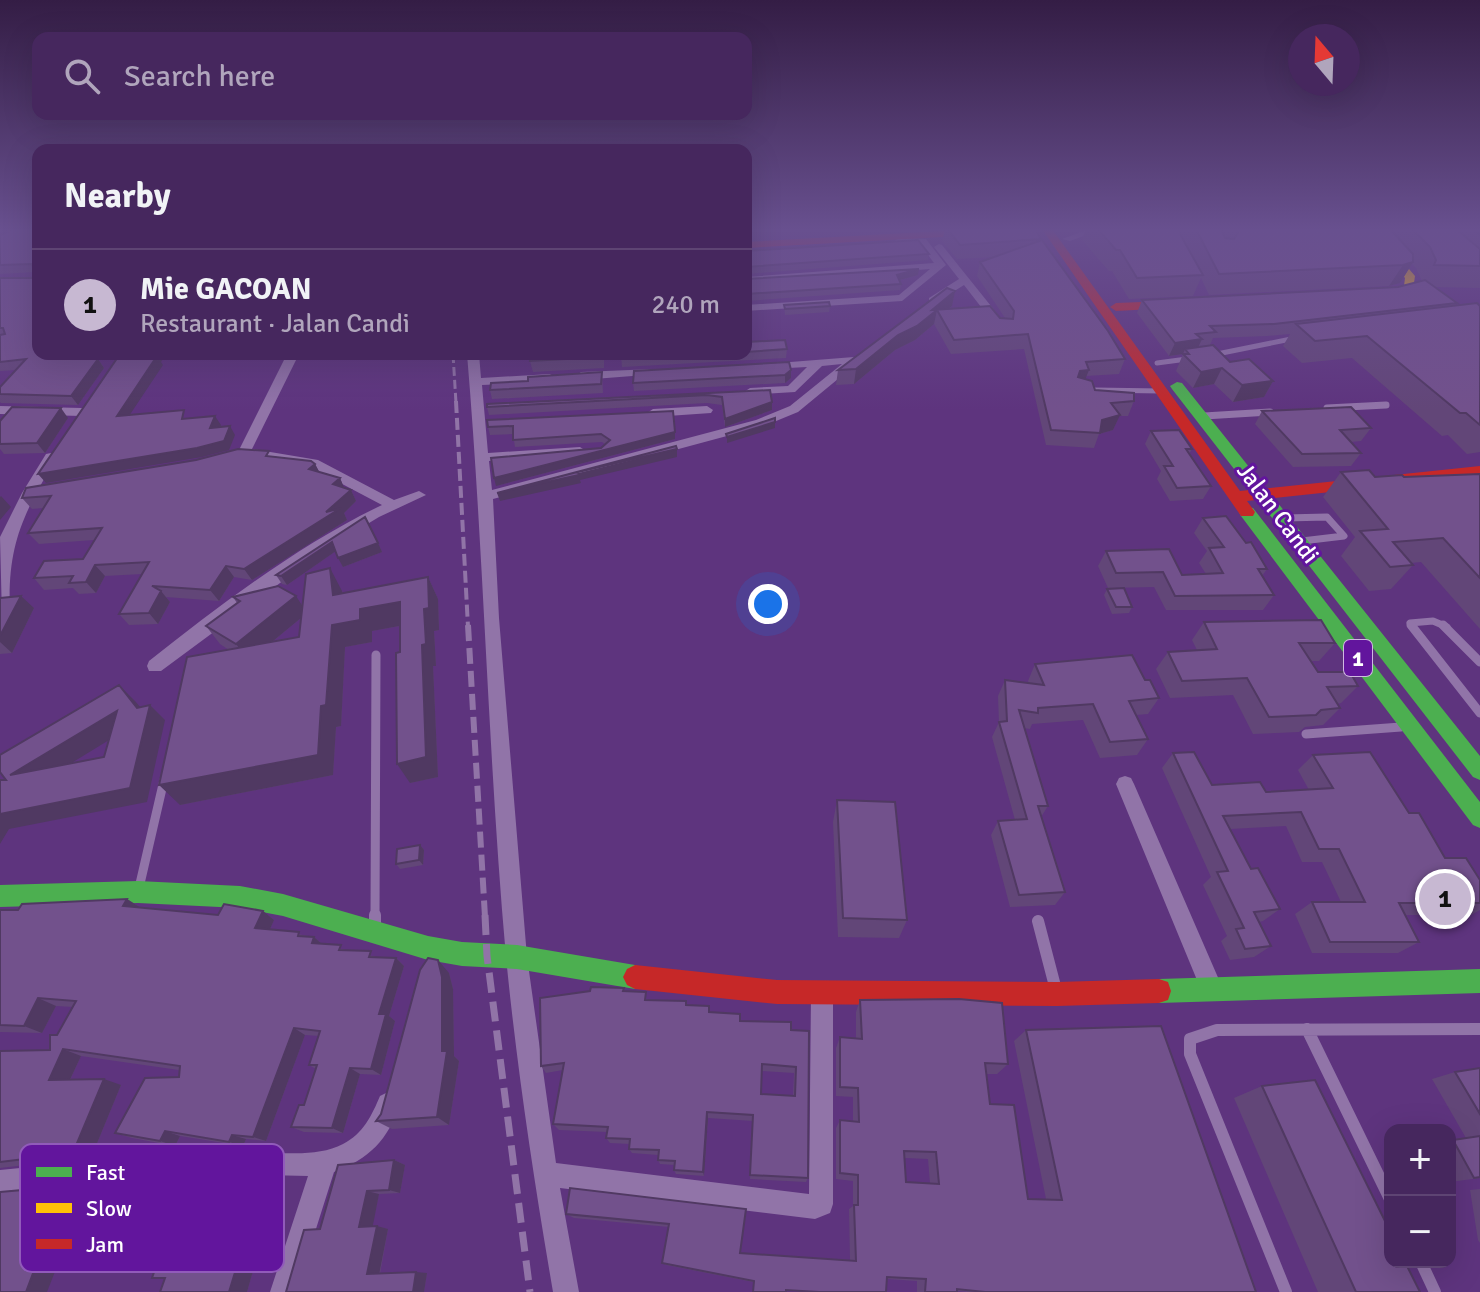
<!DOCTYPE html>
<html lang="en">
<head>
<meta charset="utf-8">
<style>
	:root { --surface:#46275e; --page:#4d2f64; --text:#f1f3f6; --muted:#b0a5bc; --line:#5e4473; --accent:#c7b8d2 }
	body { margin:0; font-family:Signika,sans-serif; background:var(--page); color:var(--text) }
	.controls { position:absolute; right:24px; bottom:24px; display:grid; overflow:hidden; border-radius:16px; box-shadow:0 8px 32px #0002 }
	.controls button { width:72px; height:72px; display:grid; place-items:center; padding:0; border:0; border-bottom:2px solid var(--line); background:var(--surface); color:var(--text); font:40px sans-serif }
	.compass { position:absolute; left:1288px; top:24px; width:72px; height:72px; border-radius:50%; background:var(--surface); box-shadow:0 8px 32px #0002; rotate:341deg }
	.you { position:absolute; left:768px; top:604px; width:28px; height:28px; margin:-20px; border:6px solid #fff; border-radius:50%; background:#1a73e8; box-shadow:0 0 0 12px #1a73e833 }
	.badge { display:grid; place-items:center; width:52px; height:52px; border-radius:50%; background:var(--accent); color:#111; font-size:26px; font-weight:700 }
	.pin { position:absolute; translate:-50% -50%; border:4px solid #fff; box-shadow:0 2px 8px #0006 }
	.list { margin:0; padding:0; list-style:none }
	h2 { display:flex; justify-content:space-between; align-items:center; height:104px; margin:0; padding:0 32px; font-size:34px }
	h2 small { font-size:26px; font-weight:400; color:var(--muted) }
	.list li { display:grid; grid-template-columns:52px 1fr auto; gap:24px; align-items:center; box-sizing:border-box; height:112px; padding:0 32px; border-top:2px solid var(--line) }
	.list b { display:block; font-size:30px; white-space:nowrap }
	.list p { margin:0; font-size:26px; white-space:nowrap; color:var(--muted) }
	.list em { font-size:26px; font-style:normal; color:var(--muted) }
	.icon { flex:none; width:44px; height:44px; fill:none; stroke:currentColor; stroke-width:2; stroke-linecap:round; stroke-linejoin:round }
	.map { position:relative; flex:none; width:1480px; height:1292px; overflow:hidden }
	.search { position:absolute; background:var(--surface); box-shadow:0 8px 32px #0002; left:32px; top:32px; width:720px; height:88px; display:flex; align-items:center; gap:20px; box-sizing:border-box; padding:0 28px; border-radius:16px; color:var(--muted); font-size:30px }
	.panel { position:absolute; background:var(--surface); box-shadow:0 8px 32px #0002; left:32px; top:144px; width:720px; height:216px; border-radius:16px }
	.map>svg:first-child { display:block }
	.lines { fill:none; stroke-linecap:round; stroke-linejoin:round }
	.lane-far3 { stroke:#9174a8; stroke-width:5 }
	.lane-far2 { stroke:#9174a8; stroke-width:7 }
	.lane-far1 { stroke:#9174a8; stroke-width:9 }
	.lane { stroke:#9174a8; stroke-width:12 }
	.street { fill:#9174a8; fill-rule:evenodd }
	.fast { fill:#4caf50; fill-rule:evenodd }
	.slow { fill:#ffc107; fill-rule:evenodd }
	.jam { fill:#c62828; fill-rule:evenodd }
	.rail-far3 { stroke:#9174a7; stroke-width:3; stroke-dasharray:9 4; stroke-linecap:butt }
	.rail-far2 { stroke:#9174a7; stroke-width:4; stroke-dasharray:12 5; stroke-linecap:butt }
	.rail-far1 { stroke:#9174a7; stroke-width:6; stroke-dasharray:16 7; stroke-linecap:butt }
	.rail { stroke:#9174a7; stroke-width:7; stroke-dasharray:20 9; stroke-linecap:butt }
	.wall { fill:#624678; fill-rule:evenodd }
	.shaded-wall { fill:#503962 }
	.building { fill:#72518c; stroke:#503962; stroke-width:2; fill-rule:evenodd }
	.labels { text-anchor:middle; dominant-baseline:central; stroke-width:6; stroke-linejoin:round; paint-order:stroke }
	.shield { fill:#62159d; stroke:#d0b9e2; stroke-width:2 }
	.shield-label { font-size:22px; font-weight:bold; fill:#fff }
	.street-label { font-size:24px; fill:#fff; stroke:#62159d }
	.key { fill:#62159d; stroke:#915bba; stroke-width:2 }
	.key-label { font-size:22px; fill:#fff }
</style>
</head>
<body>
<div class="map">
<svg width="1480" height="1292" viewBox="0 0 1480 1292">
	<rect width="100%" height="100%" fill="#5e347e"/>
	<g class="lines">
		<path class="lane-far3" d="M1212,355L1296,338
			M1157,363L1187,359
			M1095,390L1161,391"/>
		<path class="lane-far2" d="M1327,408L1386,405
			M1204,416L1270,412
			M1285,518L1327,517L1344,536L1302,541
			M1413,627L1410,623L1433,621L1447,627"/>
		<path class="lane-far1" d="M1411,625L1480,713
			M1443,625L1480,662
			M1306,734L1401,727
			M139,888L164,780
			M375,917L376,655"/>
		<path class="lane" d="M1038,921L1056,990
			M375,927V915
			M1307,1029L1390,1199
			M1421,1262L1435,1292
			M1286,1292L1190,1054V1039L1217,1030L1480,1029"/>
		<path class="street" d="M1089,229H1102L1070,241L1062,239Z
			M899,238L926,239L946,265L902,301L746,311V305L899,295L930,269L746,283V277L934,263L920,244L896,243L894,241Z
			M939,244L942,245L1003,321V325H995L964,285L937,302H929V298L959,279L934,247Z
			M287,354H299L252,449L318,460L394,500L419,491L426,495L379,517L326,549L161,671H149L147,666L149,661C220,605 300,544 382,505L310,467L247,456L236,459L230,455L239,450Z
			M467,354H479L481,378L550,374L556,378L550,382L482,385L488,453L580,447L586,451L580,455L489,461L492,490L756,420L790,406L842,364L822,366L795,392L746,395L744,392L750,388L788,386L807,367L769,369L765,368V364L854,357L861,360L798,412L764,426L493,499L499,618L527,957L556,1163L809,1194L811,994L814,986L822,983L830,986L833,994V1204L830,1213L815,1219L560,1188L579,1292H553C534,1181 517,1069 506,957C488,756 484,554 467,354Z
			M654,369L658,370V374L581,380L575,376L581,372Z
			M0,406L82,408L88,412L82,416L0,414Z
			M707,406L713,410L711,413L653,417L647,413L653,409Z
			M51,453L57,457C23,514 7,545 10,612L2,618L0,537L22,493L46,454Z
			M1125,776L1131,778L1134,784L1223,989L1220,997L1212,1000L1204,997L1116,784L1119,778Z
			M388,1092L396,1096L400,1104C388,1140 369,1159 334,1172L296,1292H270L308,1176L220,1174L0,1194V1170C74,1163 147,1153 221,1150C259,1148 308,1162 343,1144C363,1134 372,1115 380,1096Z"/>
		<path class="fast" d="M1177,382L1182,383L1480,756V780L1473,777L1172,389L1170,386Z
			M1247,507L1253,508L1480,802V828L1473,825L1241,516L1239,512L1241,508Z
			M138,881L240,886L283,894L428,936L462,942L517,945L635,965L643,969L647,977L643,985L635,989L517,969L462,966L428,960L283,916L240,908L138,903L0,907V885Z
			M1480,969V993L1159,1003L1150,1000L1147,991L1150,982L1159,979Z"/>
		<path class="slow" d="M1365,229H1375L1415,276L1413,290L1383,295V291L1404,286L1405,278Z"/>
		<path class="jam" d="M979,229H1035L1030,232L746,248V242Z
			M1042,229H1052L1240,491L1480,466V476L1247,501L1255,512L1253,516H1241Z
			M1168,301L1172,302V308L1116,311L1110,307L1116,303Z
			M635,965L777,980L1057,982L1159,979L1168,982L1171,991L1168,1000L1159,1003L1057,1006L777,1004L635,989L627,985L623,977L627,969Z"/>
		<path class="rail-far3" d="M453,354L456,403"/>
		<path class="rail-far2" d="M456,401L468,627"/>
		<path class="rail-far1" d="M468,625L485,917"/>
		<path class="rail" d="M485,915L487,956L530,1292"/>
	</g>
	<path class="wall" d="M13,229L86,359H98L104,368L78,405L1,403L0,402V387L16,370L0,371V278H32L35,275V272L0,274V235Z
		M945,229H1035L1041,239V241L1125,359L1119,374L1086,376L1085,379L1095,390L1134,401L1128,416H1119L1113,430L1099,434L1094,448L1046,445L1024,349L951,354L934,324L915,340L895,350L854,384L836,385L838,370L947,288L952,306L949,309L1005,318L977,276L980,262L995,257L957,259L942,241Z
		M1086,229H1480V288L1435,287L1457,303L1455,306H1480V452L1467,454L1448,435L1442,436L1352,358L1302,363L1283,346L1290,334L1267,336L1213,338L1210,345L1198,346V347L1273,381L1264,397L1233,402L1214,384L1193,388L1176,371L1183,354L1169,356L1137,313L1142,300L1398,287L1422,281L1416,268L1412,264L1400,283L1389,286L1209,295L1201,278L1193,296L1129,299L1112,271H1109L1082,240Z
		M746,251L929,254L928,260L746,274Z
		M918,275L900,280L901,284L900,290L746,301V279Z
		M784,305L830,306L829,312L785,315Z
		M746,342L787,349L786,358L622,367L621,354H746Z
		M531,354H604V368L533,372L530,361Z
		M791,370V378L785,383L634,391L633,383Z
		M602,372L603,393L492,399L490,390Z
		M770,390L772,410L725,427L722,405L707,403L489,415L487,407Z
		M673,411L675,439L496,486L601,448L605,444L602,442L515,447L513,434L490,435L488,427Z
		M1262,411L1371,428L1361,441L1351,442L1361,453L1351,466L1293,467L1255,424Z
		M68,418L45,453L4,454L0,449V421Z
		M1151,431L1192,449L1189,454L1211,486L1203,499L1170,501L1157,479L1161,471L1145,444Z
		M272,456L315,464L319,472L340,478L344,488L351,490L356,501L344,513L347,520L252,580L234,577L219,601L166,597L170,602L158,624L129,625L119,614L142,574L105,576L96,593L79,594L73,588L44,590L34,578L83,559L94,540L39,544L28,533L43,508L32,509L22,498Z
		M1341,472L1375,477H1404L1480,474V629L1421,562L1411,563L1413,565L1391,589L1369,591L1341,556L1355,537L1323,497Z
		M365,517L382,552L343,567L336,551L287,585L282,584L276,575Z
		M1203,518L1246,543L1267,569L1262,576L1274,595L1263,610H1166L1154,587L1108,588L1098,566L1106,551L1182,575L1206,574L1199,563L1207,551L1194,533Z
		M428,577L438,599L439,630L434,631L436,666H433L438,777L410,783L400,652V626L372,631V642L345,647L341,726L336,727L333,775L180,805L229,650L220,644L206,626L237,603L233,597L302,606L342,591L343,593ZM301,618L299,637L272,642Z
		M1107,589L1132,607L1129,613L1112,614L1104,595Z
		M0,598L34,608L12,653L0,654Z
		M1204,622L1335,643L1319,661H1310L1318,672L1358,686L1341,703L1337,704L1340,708L1323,725L1305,727L1299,732L1253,734L1233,695L1170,698L1156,669L1168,652L1197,650L1192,640Z
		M1035,664L1145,680L1159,698L1148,714L1136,715L1148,739L1137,755L1100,758L1083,720L1032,724L1030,729L1024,728L1048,806L1041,817L1065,892L1055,905L1010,907L991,835L998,821L1015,820L992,737L999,722L998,696L1005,680L1029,683L1028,681Z
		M1173,753L1212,785L1266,792L1309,790L1298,770L1313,755L1409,813L1445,858L1480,880V910L1471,915H1405L1419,942L1398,953H1312L1295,914L1312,902H1341L1322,862H1302L1286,826L1230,829L1251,869L1280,909L1263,921L1259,922L1271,946L1254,957L1230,960L1221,941L1227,936L1203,885L1211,877L1162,768Z
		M837,800L907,920L899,938L838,937L833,822Z
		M420,845L424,850L423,865L400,869L396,864Z
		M127,899L141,908L218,915L263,911L274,920L270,929L314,937L322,944L346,950L377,957L396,958L404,966L389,1016L395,1021L381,1075L360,1074L343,1133L304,1132L291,1127L304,1105L316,1069L309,1065L319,1036L305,1035L266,1141L246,1139L243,1146L180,1136L175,1146L132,1138L115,1133L179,1077V1070L81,1056L70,1080L121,1085L93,1153L64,1154L61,1161L0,1168V1051L50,1050L73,1007L56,1006L42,1033L0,1032V909L2,910H18Z
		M449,973L453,989L454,1056L459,1061L449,1125L392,1129L376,1121L381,1114Z
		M624,988L625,992L649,1000L686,1001L687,1005L709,1006L710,1012L740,1021L791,1030L808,1178L806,1182L750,1179L753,1121L708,1118L704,1176L676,1174L674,1170L675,1165L660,1164L658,1160V1155L632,1153L629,1149L630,1144L610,1143L606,1138L607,1132L559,1130L553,1124L563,1070L546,1073L541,1066ZM762,1071L794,1073L793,1096L761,1094Z
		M860,1000L1008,1064L997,1074H986L990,1104L1028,1199H1046L1014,1041L1026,1030L1256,1292H968L957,1291V1292H917V1281L887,1279L886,1292L786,1291V1292H753V1282L666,1265L662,1263L669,1227L574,1218L566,1214L746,1209L740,1254L850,1260L849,1209L853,1206V1181L836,1179V1128L840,1120L853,1121V1097L836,1096V1048L840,1037L856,1038V1012ZM905,1158L928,1159L930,1183L906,1182Z
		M1480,1068V1178L1450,1182V1141L1466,1138L1432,1079L1455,1072Z
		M1262,1086L1420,1292H1318L1234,1098Z
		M394,1160L405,1165L400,1193L379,1194L372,1226L388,1229L380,1274L427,1273L424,1292H286L320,1229Z
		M257,1172L273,1177L265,1205L271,1207L247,1292H160L165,1279L152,1278L164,1241L154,1240L129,1241L109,1238L169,1202Z
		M1480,1189V1243L1478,1240L1470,1190Z"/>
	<path class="shaded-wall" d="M0,229H11L0,234Z
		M1413,262L1400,283L1389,286L1403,265Z
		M919,269L918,275L896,281L897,275Z
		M955,291L952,306L940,315L937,310L934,324L915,340L895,350L854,384L856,369L898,335Z
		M1202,339L1196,352L1185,349L1183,354L1169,356L1175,343Z
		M77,354H90L79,368L73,359Z
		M155,354H166L161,362L163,365L123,425L117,416Z
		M98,359L104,368L78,405L71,396Z
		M1222,368L1214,384L1193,388L1201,372Z
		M791,370V378L785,383V375Z
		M1089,370L1083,385L1075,386L1080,371Z
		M1273,381L1264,397L1233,402L1242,385Z
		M772,402V410L725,427V419Z
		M61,408L68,418L45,453L37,443Z
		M1120,415L1113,430L1099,434L1102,420Z
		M215,416L221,425L215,437L210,428Z
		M775,422V428L727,443V437Z
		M230,426L235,435L229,450L202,457L46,483L38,474Z
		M675,432V439L496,486L494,478Z
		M677,449V457L580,480L581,483L500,501L497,493Z
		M315,464L321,475L309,469Z
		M340,478L345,490L333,484Z
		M351,490L356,501L344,513L347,520L252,580L244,569L326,512Z
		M1,496L11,507L0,520V497Z
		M332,542L336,551L287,585L281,576Z
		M378,543L382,552L343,567L338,558Z
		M95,565L105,576L96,593L86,582Z
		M226,566L234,577L219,601L210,590Z
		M330,568L342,591L346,617L333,595Z
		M428,577L438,599L439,630L434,631L436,666H433L438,777L410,783L397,764L422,645L424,609Z
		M161,591L170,602L158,624L149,613Z
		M21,596L34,608L12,653L0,642V636Z
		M296,596L307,613L249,661L236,644Z
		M400,602L410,624L372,631V642L345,647L341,726L336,727L333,775L180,805L159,785L321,706L332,625L360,609Z
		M119,685L135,701L148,716L150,705L165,720L147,802L9,829L0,844V814L130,788L137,708Z
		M117,711L132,726L29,789L10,775Z
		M420,845L424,850L423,865L419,860Z
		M127,899L141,908L123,906Z
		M263,911L274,920L267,936L255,928Z
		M314,937L324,946L312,943Z
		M396,958L404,966L389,1016L395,1021L381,1075L371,1069L379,1014Z
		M438,960L449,973L453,989L454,1056L459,1061L449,1125L437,1117L442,1051Z
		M38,998L56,1006L42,1033L24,1026Z
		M294,1028L305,1035L266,1141L253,1137Z
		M63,1049L81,1056L67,1086L49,1080Z
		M350,1068L360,1074L343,1133L332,1128Z
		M104,1079L121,1085L93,1153L75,1148Z
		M707,1112L708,1118L704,1176L703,1172Z
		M165,1131L180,1136L175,1146L160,1141Z
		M232,1135L246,1139L243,1146L229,1142Z
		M45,1150L64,1154L61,1161L41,1157Z
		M394,1160L405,1165L400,1193L389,1190Z
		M257,1172L273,1177L265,1205L271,1207L247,1292H229L248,1204Z
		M34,1189L54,1192L51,1197L31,1194Z
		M367,1191L379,1194L372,1230L359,1227Z
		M62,1193L81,1197L52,1269H56L47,1292H26L31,1268Z
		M377,1226L388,1229L379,1275L367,1274Z
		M416,1272L427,1273L424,1292H413Z"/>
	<path class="building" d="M13,229H38V354H77L73,359H98L71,396L0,394V387L26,359L0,362V335L5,334L3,328H0V278H32L35,275L32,264L0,265V235Z
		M947,229H1035L1041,239L960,245Z
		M1098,229H1179L1181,236L1203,275L1137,278L1120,250H1116Z
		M1196,229H1221L1225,238L1234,239L1238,233L1236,229H1390L1413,254V262L1403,265L1219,274Z
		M1412,229H1456L1480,249V266L1434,265L1436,260L1430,247Z
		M1473,229H1480V235Z
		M918,240L929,254L746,267V251Z
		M1042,240L1108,331L1125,359L1086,362L1089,370L1080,371L1078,377L1092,381L1095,390L1134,393V401L1111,403L1120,415L1102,420L1100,433L1051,430L1028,334L954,340L937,310L917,326L898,335L856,369L838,370L947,288L955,291L932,310L990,306L1000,318L1013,319L1014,311L980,262Z
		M919,269L897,275L901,284L746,294V279Z
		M1425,280L1457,303L1274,324L1210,326L1216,332L1196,334L1202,339L1175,343L1142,300L1398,287Z
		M829,302L830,306L801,308L785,309L784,305Z
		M1477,303L1480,306V425L1466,413H1460L1367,336L1315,341L1296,324Z
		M785,340L787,349L746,352V342Z
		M1213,345L1230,362L1249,359L1273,381L1242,385L1222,368L1201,372L1183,354H1189L1185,349Z
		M120,354H155L153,356H157L117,416L184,410L182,419L215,416L210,428L230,426L224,441L197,448L38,474Z
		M531,354H602V357L530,361Z
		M621,354H705L621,359Z
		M789,362L791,370L785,375L633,383L634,371Z
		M602,372L601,384L490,390L491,383L528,381V377Z
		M770,390L772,402L725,419L722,397L707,395L487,407V404Z
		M12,407L61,408L37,443L0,444V421Z
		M1351,407L1371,428L1340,430L1361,453L1302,454L1262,411Z
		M673,411L675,432L494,478L491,458L601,448L610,440L601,434L513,440V426L488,427L487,420Z
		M775,418V422L727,437L726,434Z
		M1179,430L1192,449H1186L1211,486L1177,488L1164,466H1173L1151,431Z
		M676,446L677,449L578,472L579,475L497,493Z
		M238,449L269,451L266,456L311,461L315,464L309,469L340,478L333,484L351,490L326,512L341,508L244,569L226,566L210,590L152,586L161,591L149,613L119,614L149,562L95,565L86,582L69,583L73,576L34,578L44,561L83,559L102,528L28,533L51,496L22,498L26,488L196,460Z
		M1369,470L1375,477L1402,475L1404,477L1480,474V578L1443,538L1393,542L1413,565L1390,567L1360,531L1388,529L1341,472Z
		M1226,516L1246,543L1251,542L1267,569H1258L1274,595L1175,596L1163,572L1116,573L1106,551L1169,549L1182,575L1223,573L1209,548L1224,547L1203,518Z
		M365,517L378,543L338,558L332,542L281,576L276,575Z
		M330,568L333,595L428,577L429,608L424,609L426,644L422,645L426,757L397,764L396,653L400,652V602L360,609V620L332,625L326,705L321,706L318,755L159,785L187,657L299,637L306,574Z
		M278,586L296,596L236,644L206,626L240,601L233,597Z
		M1124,588L1132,607H1116L1107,589Z
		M21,596L0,636V598Z
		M1321,620L1335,643H1299L1318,672H1350L1358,686L1327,687L1340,708L1321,710L1316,715L1269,717L1247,678L1182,681L1168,652L1217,649L1204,622Z
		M1132,655L1145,680H1150L1159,698L1129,701L1148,739L1110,742L1093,704L1038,708V713L1019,710L1048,806H1038L1065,892L1019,895L998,821L1027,819L999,722L1007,721L1005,680L1044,685L1035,664Z
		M119,685L137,708L150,705L130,788L0,814V780H6L0,772V755ZM117,711L104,757L10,775Z
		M1194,752L1212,785L1260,782L1266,792L1333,788L1313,755L1370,752L1409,813H1419L1445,858H1466L1480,880V903H1399L1419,942H1330L1312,902H1365L1339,849H1319L1301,812L1223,816L1251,869L1258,868L1280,909L1254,912L1271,946L1245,949L1236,929L1244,928L1217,872L1228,871L1173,753Z
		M837,800L895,802L907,920L843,918Z
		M420,845L419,860L396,864L397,849Z
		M127,899L123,906L218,915L224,904L263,911L255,928L299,932L298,936L314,937L312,943L341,945L339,950L371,951L369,957L396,958L379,1014H386L371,1069L350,1068L332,1128L291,1127L299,1105H304L317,1065H309L320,1031L294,1028L253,1137L232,1135L229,1142L165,1131L160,1141L115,1133L145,1078L179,1077L180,1066L63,1049L49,1080L104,1079L75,1148L45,1150L41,1157L0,1162V1051L50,1050V1035H57L76,1001L38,998L24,1026L0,1025V910H18L22,904Z
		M428,958L438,960L442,977V1051H447L437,1117L376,1121L381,1114L420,970Z
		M591,987L624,988L623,991L646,992L645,1000L686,1001V1005L709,1006V1012L740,1014V1021L791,1022V1030L809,1031L808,1178L750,1175L753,1115L707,1112L703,1172L674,1170L675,1161L658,1160L659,1150L629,1149L630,1139L606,1138L608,1127L553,1124L564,1063L541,1066L540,998L590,991ZM762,1064L796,1067L795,1096L761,1094Z
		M959,999L1002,1003L1008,1064L985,1063L990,1104L1014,1105L1028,1199L1062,1200L1026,1030L1161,1026L1256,1292H985L957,1289V1292H925L926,1279L887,1277L886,1292H819L786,1290V1292H753L754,1281L662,1263L669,1224L566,1214L570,1188L746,1209L740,1253L856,1261L854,1205H858V1175L840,1173V1120L859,1122L858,1088L840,1087V1037L862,1039L860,1000ZM904,1151L936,1152L939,1184L906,1182Z
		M1480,1068V1114L1455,1072Z
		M1315,1080L1390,1231V1262H1405L1420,1292H1356L1262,1086Z
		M1480,1136V1177L1474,1178L1453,1140Z
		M394,1160L389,1190L367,1191L359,1227L377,1226L367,1274L416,1272L413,1292H286L304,1230L320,1229L338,1165Z
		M257,1172L248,1204H256L229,1292H160L165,1278H152L165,1240H154L155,1237L109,1238L122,1203L169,1202L178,1174Z
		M34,1189L31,1194L62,1193L31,1268H35L26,1292H0V1192Z"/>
	<linearGradient id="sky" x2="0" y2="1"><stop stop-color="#341d45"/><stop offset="0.56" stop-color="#68508f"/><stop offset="1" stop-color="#68508f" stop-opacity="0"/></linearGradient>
	<rect width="1480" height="410" fill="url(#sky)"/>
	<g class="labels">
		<rect class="shield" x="1344" y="640" width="28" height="36" rx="6"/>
		<g class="shield-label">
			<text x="1358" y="658">1</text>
		</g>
		<g class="street-label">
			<text transform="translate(1278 513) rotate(53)">Jalan Candi</text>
		</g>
	</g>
	<rect x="20" y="1144" width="264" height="128" rx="12" class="key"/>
	<rect x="36" y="1167" width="36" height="10" fill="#4caf50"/>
	<rect x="36" y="1203" width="36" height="10" fill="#ffc107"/>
	<rect x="36" y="1239" width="36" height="10" fill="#c62828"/>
	<g class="key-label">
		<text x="86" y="1180">Fast</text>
		<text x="86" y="1216">Slow</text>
		<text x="86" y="1252">Jam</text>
	</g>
</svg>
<div class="controls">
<button>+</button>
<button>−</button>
</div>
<svg class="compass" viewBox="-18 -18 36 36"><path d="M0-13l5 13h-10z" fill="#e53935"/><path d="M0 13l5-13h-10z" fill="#b0a5bc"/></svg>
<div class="you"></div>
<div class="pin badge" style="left:1445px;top:899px">1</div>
<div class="search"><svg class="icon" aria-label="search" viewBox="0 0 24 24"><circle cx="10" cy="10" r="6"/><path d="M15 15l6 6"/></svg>Search here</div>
<section class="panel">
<h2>Nearby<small></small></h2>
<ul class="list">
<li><span class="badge">1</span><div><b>Mie GACOAN</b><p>Restaurant · Jalan Candi</p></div><em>240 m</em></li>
</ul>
</section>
</div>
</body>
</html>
